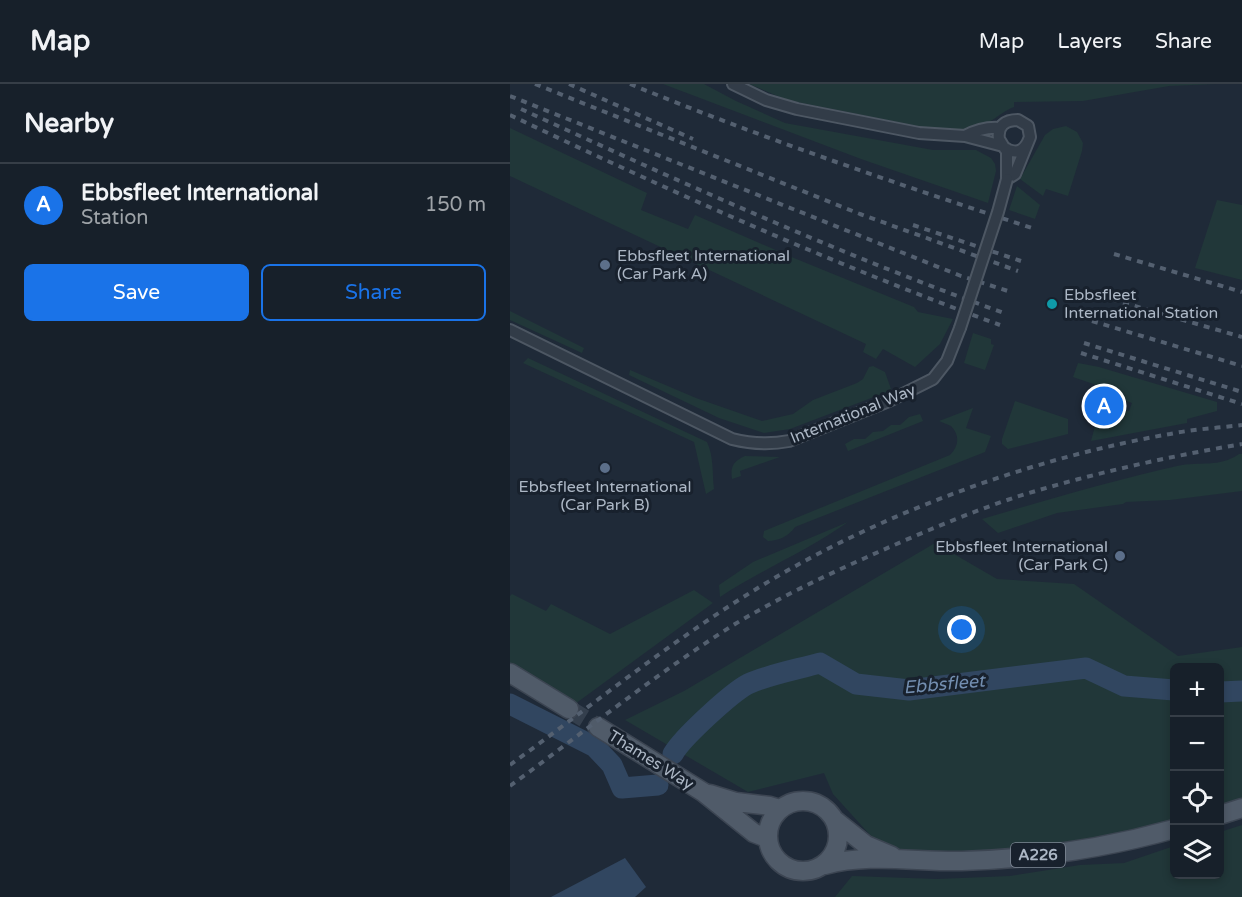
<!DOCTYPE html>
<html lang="en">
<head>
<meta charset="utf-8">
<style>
	:root { --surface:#17202a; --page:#242d36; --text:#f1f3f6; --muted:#9ea3a8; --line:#363e47; --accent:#1a73e8 }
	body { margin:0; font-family:"Varela Round",sans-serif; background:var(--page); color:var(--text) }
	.controls { position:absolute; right:18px; bottom:18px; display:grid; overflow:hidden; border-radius:9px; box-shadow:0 3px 9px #0003 }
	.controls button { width:54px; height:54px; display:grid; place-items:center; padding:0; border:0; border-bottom:2px solid var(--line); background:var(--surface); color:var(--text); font:30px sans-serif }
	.you { position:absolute; left:452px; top:546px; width:21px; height:21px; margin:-15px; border:4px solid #fff; border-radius:50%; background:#1a73e8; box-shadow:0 0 0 9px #1a73e833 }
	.badge { display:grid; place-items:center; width:39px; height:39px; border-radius:50%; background:var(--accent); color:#fff; font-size:20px; font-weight:700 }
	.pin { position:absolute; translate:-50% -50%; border:3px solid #fff; box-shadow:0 2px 6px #0006 }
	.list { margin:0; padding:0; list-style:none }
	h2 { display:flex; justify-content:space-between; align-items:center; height:78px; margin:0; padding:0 24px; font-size:26px }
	h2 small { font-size:20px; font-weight:400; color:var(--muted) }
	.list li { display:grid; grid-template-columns:39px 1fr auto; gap:18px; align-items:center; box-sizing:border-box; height:84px; padding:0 24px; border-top:2px solid var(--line) }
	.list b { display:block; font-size:22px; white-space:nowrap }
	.list p { margin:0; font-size:20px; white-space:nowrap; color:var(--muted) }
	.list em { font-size:20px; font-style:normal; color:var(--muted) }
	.actions { display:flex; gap:12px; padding:18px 24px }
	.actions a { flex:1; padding:14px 0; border:2px solid var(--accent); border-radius:9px; text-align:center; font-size:21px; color:var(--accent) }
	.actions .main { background:var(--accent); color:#fff }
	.icon { flex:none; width:33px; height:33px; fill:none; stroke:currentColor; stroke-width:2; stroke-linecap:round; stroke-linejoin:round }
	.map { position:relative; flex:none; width:732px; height:813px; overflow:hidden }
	header { display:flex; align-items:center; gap:36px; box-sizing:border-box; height:84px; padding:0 30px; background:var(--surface); border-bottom:2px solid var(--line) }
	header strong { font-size:28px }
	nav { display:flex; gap:33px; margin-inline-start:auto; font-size:21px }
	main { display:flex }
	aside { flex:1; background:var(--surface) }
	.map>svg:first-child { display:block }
	.green { fill:#213739 }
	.water { fill:#314660 }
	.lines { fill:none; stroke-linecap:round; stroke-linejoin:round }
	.river { stroke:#314660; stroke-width:21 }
	.primary-tunnel { stroke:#343f4d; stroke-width:18; stroke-dasharray:18 9; stroke-linecap:butt }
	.minor-casing { stroke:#4d5763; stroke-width:14 }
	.primary-casing { stroke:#3c4552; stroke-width:21 }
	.minor { stroke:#323c48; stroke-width:10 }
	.primary { stroke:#505b69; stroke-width:18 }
	.rail { stroke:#546070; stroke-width:4; stroke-dasharray:6 6; stroke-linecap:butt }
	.minor-bridge-casing { stroke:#4d5763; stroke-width:14; stroke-linecap:butt }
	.minor-bridge { stroke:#323c48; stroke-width:10 }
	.service-dot { fill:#5c6f8a; stroke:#18212d; stroke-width:2 }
	.culture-dot { fill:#0f9aa8; stroke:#18212d; stroke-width:2 }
	.labels { text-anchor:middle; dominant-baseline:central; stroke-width:6; stroke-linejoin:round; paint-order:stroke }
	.shield { fill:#18212d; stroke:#808a97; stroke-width:1.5 }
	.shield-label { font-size:15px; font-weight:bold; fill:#acb7c5 }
	.poi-label { font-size:16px; fill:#acb7c5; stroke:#18212d; text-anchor:start }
	.street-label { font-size:16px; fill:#acb7c5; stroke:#18212d }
	.water-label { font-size:18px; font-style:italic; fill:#738eb0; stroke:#18212d }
</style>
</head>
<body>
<header>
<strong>Map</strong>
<nav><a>Map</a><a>Layers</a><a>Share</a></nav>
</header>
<main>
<aside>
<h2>Nearby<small></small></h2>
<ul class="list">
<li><span class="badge">A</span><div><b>Ebbsfleet International</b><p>Station</p></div><em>150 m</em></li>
</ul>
<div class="actions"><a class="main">Save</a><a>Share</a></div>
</aside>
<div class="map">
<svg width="732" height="813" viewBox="0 0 732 813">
	<rect width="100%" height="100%" fill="#1f2a38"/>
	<path class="green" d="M153,0H194L226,17L275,39L423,66H466L481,74L485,80L486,87L478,119L351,75Z
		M239,0H706L659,2L573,17L504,18V23C495,26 488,33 479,38C461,47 441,46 422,45L277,16Z
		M556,42L567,48L573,59L572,67L558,112L536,105L533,112L510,95L535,51L543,45Z
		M0,44L137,109L131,126L178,145L185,131L284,174L404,223L408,228L443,235L430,260L405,283L373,265L366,275L353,268L356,260L0,92Z
		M507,102L530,121L525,135L499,126Z
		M707,116L732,121V196L685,184Z
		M0,227L74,264L72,269L0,236Z
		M463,249L481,255V260L484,261L475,286L454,279Z
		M18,274L197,358C204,373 202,388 204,405L196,410L184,358L13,279Z
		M568,279L589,283L707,318V327L677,335V339L581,357L589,327L598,321L619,327L622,319L594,309L595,304L563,293Z
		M363,282L375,288L381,305L377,308L280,345L254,349L209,334L119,291L120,286L186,314L252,337L283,330L303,316L347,299L353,295L359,283Z
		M505,317L558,335V350L498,365L492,360V355Z
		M463,324L456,344L481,352L475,368L285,443C279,452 268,457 258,457L253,453L254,447L440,371C449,362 450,351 441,342L429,337Z
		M410,330L413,337L338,367L335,360L344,355H355L363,348L373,347L381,341H390L399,333Z
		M729,370H732V407L660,416L616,418L613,420L547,429L488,449L472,435C537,416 601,397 667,382C690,377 709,384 729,370Z
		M235,372L270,373L230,387L231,392L222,395C220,382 224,377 235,372Z
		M338,438C297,467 251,486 210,513L209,501L243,478Z
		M425,459L487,495L564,500L668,572L732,563V717L710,725V584H664V738L619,749L526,765L401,771L358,755L361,752L323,710L314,689L238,708L115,636L174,607Z
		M184,506L203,519L65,620L0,580V512L2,510L36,527L41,520L100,550Z
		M732,741V813H325L342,792L427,795L500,792L570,781L614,779L664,762V790H710V748Z"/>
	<path class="water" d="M115,774L136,803L125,813H41Z"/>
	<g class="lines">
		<path class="river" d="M710,608L732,607
			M0,620L85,663L102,681L112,704L148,701
			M163,670C172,654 221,609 238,600C257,591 289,585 310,579L346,600L399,606L576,584L614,602L664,606"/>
		<path class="primary-tunnel" d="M59,625L88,643"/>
		<g class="minor-casing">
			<path id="minor" d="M223,0L256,16L287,25L409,49L455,52L493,62
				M455,52C466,46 477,43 490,44
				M497,65V95L505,90L520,53L518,42L508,36C495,36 487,42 489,55L495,65C506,69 512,69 518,58
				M0,246L222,355C242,360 259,361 279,357L379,317L423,295L437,277L450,244"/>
		</g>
		<g class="primary-casing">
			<path id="primary" d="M0,589L59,625
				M88,643L193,708L244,749L257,754
				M200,710L226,718L260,722L270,725
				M258 752a35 35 0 1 1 70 0a35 35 0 1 1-70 0Z
				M710,731L732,724
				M326,737L356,761L382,772
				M315,781C358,769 407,778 452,777C523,775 596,764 664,745"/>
		</g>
		<use href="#minor" class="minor"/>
		<use href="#primary" class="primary"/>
		<path class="rail" d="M25,0L350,130L508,187
			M59,0L183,55
			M120,0C252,54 387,100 522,144
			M0,12L343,149L451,192L501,208
			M11,25C170,98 329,170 494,229
			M0,31C161,108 323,180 490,241
			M403,141L511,177
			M604,170L732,208
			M590,212L732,253
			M582,237L732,282
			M574,259L732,308
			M571,269L732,320
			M0,681C92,614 182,540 282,484C394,421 533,372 660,350C684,345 708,344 732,341
			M0,702C74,648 147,589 225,540C267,515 310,494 355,474C404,452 455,430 506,413C580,390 656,373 732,360"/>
		<g class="minor-bridge-casing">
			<path id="minor-bridge" d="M450,244L488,128L497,95"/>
		</g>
		<use href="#minor-bridge" class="minor-bridge"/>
	</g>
	<g class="service-dot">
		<circle cx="95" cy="181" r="6"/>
		<circle cx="95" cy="384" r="6"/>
		<circle cx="610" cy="472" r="6"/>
	</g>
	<circle class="culture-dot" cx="542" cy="220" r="6"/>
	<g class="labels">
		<rect class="shield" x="501" y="759" width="54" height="24" rx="4.5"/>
		<g class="shield-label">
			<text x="528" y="771">A226</text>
		</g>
		<g class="poi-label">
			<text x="107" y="172">Ebbsfleet International<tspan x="107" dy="18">(Car Park A)</tspan></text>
			<text x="554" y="211">Ebbsfleet<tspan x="554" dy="18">International Station</tspan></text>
			<text x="95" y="403" text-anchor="middle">Ebbsfleet International<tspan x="95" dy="18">(Car Park B)</tspan></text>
			<text x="598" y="463" text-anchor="end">Ebbsfleet International<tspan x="598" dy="18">(Car Park C)</tspan></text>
		</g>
		<g class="street-label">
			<text transform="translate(343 330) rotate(-22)">International Way</text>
			<text transform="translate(141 676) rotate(32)">Thames Way</text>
		</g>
		<g class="water-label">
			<text transform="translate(434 600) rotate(-5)">Ebbsfleet</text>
		</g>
	</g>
</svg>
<div class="controls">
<button>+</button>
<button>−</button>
<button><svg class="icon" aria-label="locate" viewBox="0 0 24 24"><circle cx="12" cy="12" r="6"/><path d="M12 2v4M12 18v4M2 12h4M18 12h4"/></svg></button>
<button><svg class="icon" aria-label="layers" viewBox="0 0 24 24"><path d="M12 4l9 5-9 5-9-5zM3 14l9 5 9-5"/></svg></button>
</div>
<div class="you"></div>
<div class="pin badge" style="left:594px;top:322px">A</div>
</div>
</main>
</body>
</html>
